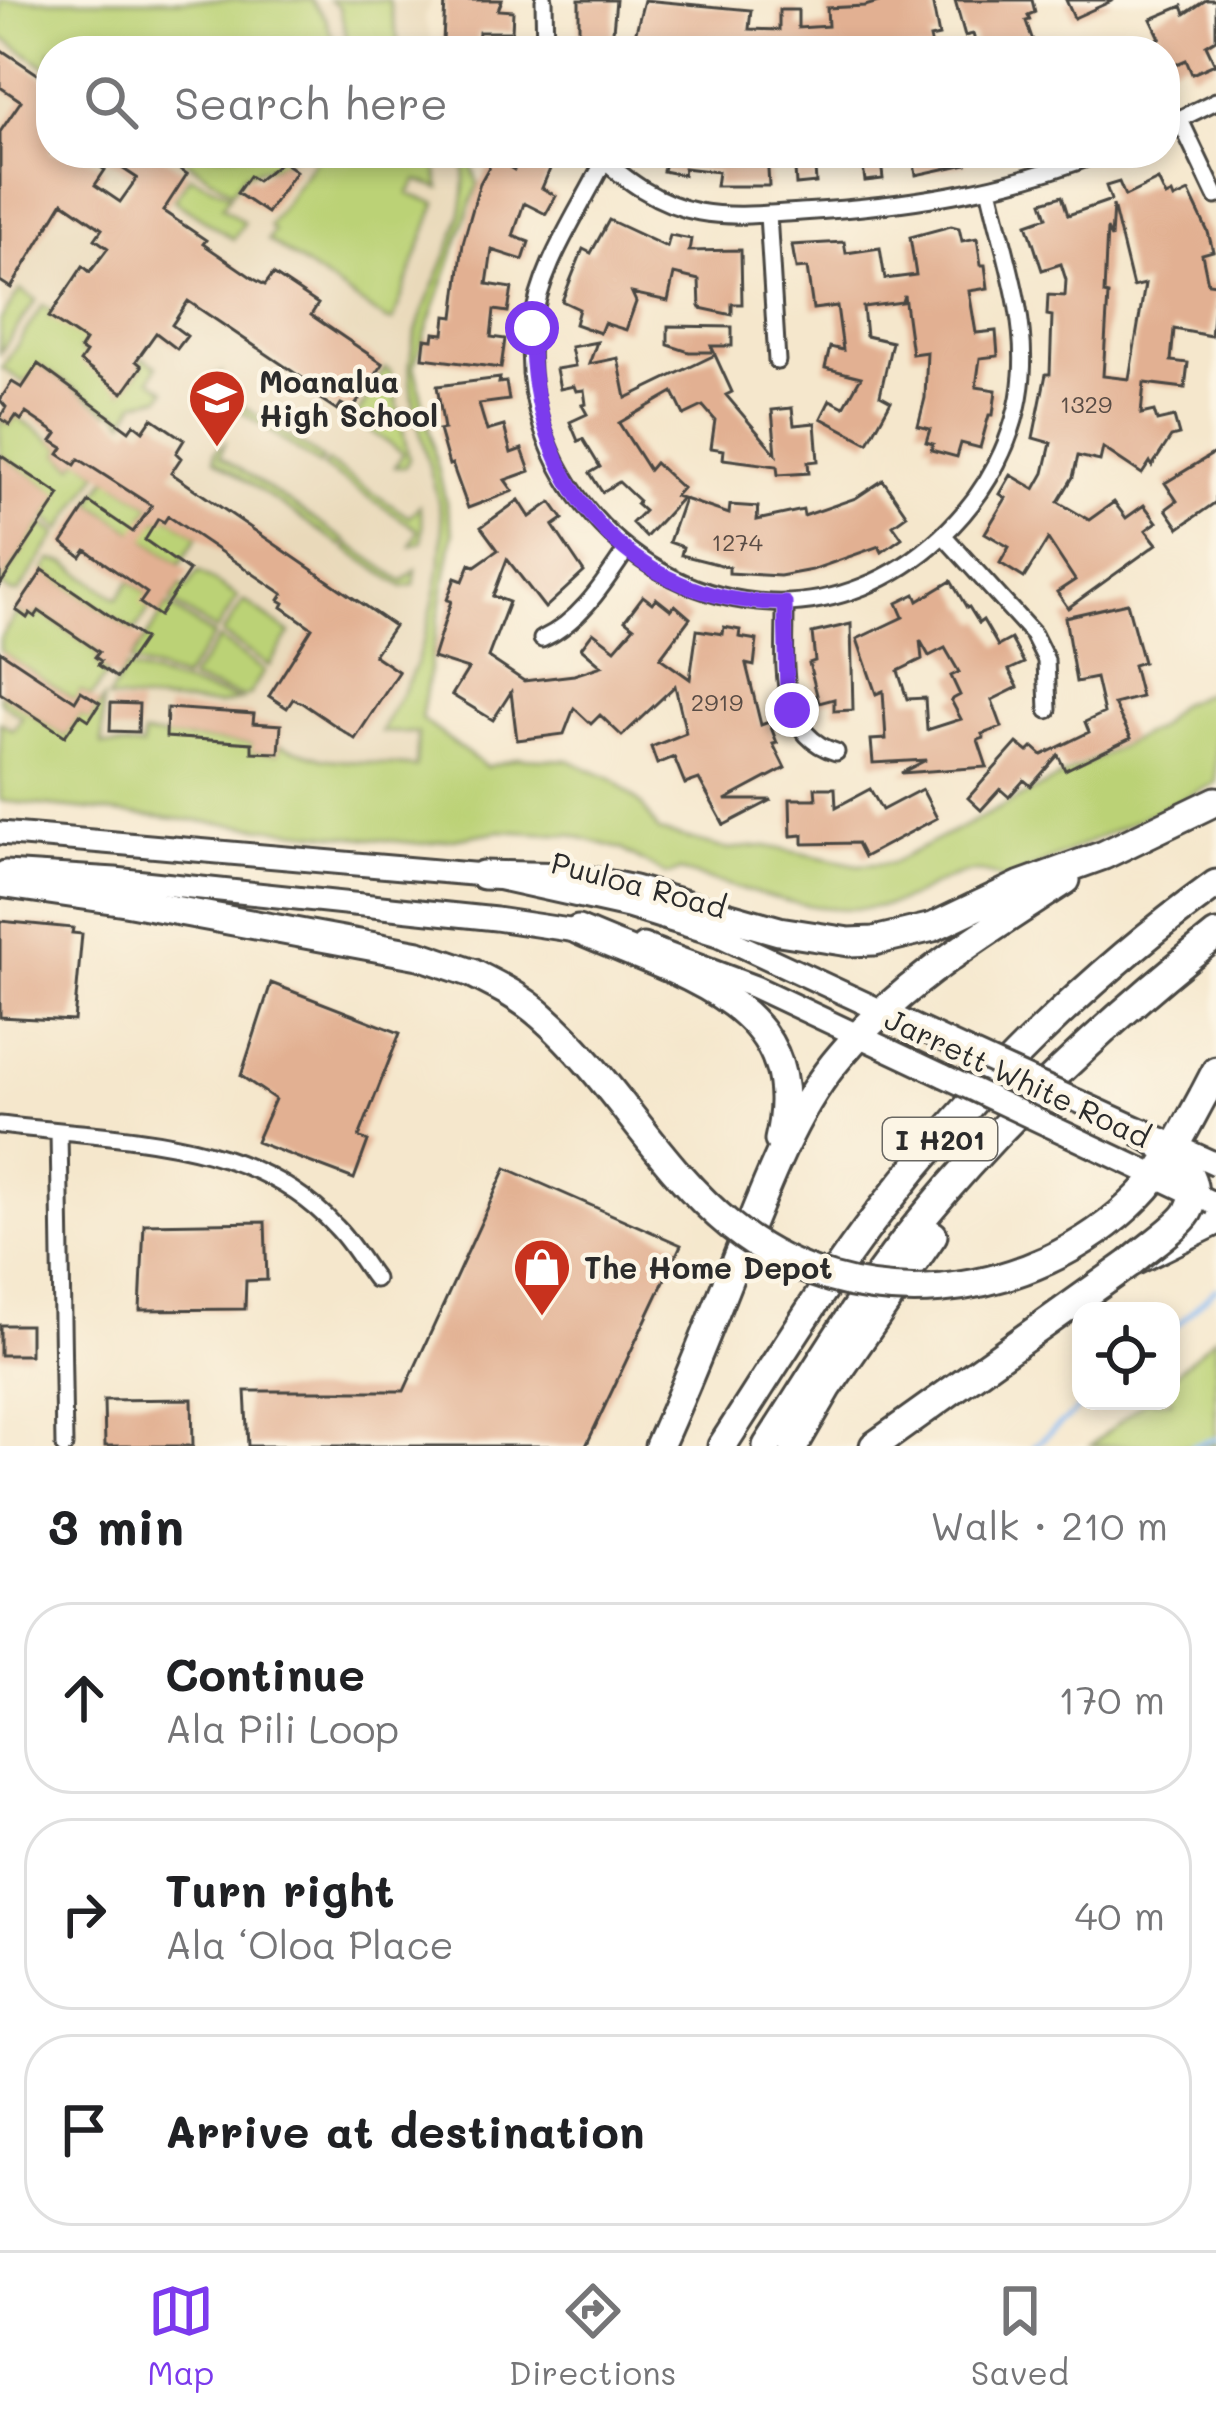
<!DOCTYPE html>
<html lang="en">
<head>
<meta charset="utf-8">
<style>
	:root { --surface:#fff; --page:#f6f6f6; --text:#202124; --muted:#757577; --line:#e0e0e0; --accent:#7c3aed }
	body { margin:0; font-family:Mali,sans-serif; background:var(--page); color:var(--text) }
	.controls { position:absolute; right:36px; bottom:36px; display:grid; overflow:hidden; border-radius:24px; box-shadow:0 6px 18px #0003 }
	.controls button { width:108px; height:108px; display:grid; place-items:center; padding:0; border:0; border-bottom:3px solid var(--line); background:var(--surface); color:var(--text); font:60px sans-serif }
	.stop { position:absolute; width:36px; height:36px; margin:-27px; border:9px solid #7c3aed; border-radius:50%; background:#fff }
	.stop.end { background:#7c3aed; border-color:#fff; box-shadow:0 3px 12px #0008 }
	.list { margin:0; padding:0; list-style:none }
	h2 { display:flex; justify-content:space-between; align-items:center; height:156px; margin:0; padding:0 48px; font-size:51px }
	h2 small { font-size:39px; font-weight:400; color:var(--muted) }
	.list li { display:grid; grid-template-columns:78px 1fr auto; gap:36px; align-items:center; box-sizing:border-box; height:192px; margin:0 24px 24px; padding:0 24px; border:3px solid var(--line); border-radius:48px }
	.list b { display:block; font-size:45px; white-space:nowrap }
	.list p { margin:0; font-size:39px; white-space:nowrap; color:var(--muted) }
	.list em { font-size:39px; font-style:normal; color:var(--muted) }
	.icon { flex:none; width:66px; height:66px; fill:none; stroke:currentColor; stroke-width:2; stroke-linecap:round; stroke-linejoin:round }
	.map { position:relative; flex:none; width:1216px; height:1446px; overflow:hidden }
	.search { position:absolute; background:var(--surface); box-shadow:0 6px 18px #0003; left:36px; right:36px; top:36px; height:132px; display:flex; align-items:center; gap:30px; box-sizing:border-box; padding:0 42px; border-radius:48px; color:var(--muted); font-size:45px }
	.sheet { height:804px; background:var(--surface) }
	nav { display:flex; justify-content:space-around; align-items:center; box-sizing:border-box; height:168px; border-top:3px solid var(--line); background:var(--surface); font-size:33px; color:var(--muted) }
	nav a { display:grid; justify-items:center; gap:6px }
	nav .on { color:var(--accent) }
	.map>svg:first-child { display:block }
	.built { fill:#e9d9ba }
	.green { fill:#bbd276; stroke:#737e50; stroke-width:3 }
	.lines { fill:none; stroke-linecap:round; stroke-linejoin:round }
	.stream { stroke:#85b9f3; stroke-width:4.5 }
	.building { fill:#e2b092; fill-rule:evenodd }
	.street-casing { stroke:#494743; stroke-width:21 }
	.secondary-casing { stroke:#494743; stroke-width:27 }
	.highway-casing { stroke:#494743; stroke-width:33 }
	.street { stroke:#fff; stroke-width:15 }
	.secondary { stroke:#fff; stroke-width:21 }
	.highway { stroke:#fff; stroke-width:27 }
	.secondary-bridge-casing { stroke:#494743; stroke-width:27; stroke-linecap:butt }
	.highway-bridge-casing { stroke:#494743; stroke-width:33; stroke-linecap:butt }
	.secondary-bridge { stroke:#fff; stroke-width:21 }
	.highway-bridge { stroke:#fff; stroke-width:27 }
	.route { stroke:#7c3aed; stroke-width:15 }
	.labels { text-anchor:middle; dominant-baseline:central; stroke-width:9; stroke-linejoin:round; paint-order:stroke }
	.number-label { font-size:24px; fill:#594c45 }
	.shield { fill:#fcf5e5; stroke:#6a6863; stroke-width:3 }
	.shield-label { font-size:27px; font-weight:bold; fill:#2b2b2b }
	.poi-label { font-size:30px; font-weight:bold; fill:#2b2b2b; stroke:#fcf5e5; text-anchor:start }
	.street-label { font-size:30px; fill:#2b2b2b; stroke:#fcf5e5 }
</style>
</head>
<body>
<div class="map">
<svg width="1216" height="1446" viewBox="0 0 1216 1446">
	<rect width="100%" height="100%" fill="#fcf5e5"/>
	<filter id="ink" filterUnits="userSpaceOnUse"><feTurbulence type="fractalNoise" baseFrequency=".00833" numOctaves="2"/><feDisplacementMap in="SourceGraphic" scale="24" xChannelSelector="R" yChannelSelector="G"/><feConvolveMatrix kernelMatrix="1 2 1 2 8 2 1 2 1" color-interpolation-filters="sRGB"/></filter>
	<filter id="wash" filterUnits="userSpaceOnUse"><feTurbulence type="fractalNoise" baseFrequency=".004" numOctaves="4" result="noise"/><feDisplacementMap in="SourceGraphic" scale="48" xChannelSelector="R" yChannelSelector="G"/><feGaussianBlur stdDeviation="2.7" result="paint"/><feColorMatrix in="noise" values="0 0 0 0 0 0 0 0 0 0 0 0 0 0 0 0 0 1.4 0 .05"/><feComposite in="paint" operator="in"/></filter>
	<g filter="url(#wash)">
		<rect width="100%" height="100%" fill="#f5e7cc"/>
		<path class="built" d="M0,0H432L424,17L435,51H51V153H468L478,184L414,365L453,533L421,718L481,764L423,844L0,801Z"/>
		<path class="green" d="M0,0H311L326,19L337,51H51V70L0,36Z
			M329,0H389L400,50L349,51L340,8Z
			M175,153H298L275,166L245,173L232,192Z
			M320,153H433L440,188L417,180L408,194L436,203L393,321L386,320L268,240L274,231L269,226Z
			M462,153H468L478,184L414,365L453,533L421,719L486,767L518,758L568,760L615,781L640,803L659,831L726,849L766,846L858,865L892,863L1158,727L1178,705L1216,689V783L1005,881C960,853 929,898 883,906C814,918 746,889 680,871L666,875L621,849L571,835L500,831L423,844L0,801V722L13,730L22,717L0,701V693L65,736L80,714L89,719L103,700L102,745L142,747L143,735L252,743L253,752L278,753L280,745L324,759L416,767L418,733L381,732C392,709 411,681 418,658C430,621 447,553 441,515C434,475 406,398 410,363C417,290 479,229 462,153Z
			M190,176L230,195L222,207L244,223L233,239L174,200Z
			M20,290L36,300L0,353V321Z
			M43,305L52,311L49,317L106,330L80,349L122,392L142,367L139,364L143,358L157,366L150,379L166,390L161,397L136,402L125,421L116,411L109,412L39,365L25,383L2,368Z
			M385,368L390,371L409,459L405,467H395L403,453L354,420Z
			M221,373L213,386L323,459L319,465L210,390L202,402L200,397L213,376Z
			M16,416L63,448L59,454L74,466L80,458L99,472L61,530L45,517L59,495L0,455V418L10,425Z
			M225,443L220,456L346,541L342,546L215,460V451Z
			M327,462L409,517L419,506L423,526L422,542L411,546L418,530L323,467Z
			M108,477L152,506L145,515L155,522L168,516L198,536L180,564L91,503Z
			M41,523L57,534L19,592L12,593L0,585Z
			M349,544L403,581L416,570L414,585L403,587L346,549Z
			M51,560L66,563L117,599L130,581L147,593L149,609L134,632L44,571Z
			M198,571L238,597L216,631L171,601L181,585L187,588Z
			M244,601L290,633L269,666L222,634Z
			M168,605L214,636L183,679L130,662Z
			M39,611L99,652L96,657L101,661L98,665L108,672L91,697L81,691L75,701L0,651V639L18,612L27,617L30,613L35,617Z
			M219,639L264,671L250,694L243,697L189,680Z
			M126,668L240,700L220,705L108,699Z
			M1216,1336V1446H1090L1145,1401H1171V1378Z"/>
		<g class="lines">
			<path class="stream" d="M1171,1331L1216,1288
				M1034,1446L1088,1401
				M1191,1446L1216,1439"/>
		</g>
		<g id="blocks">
			<path class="building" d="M445,0H502L498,10L513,11L512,32H479L477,46L443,42Z
				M579,0H616L611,51H586L587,42L579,41Z
				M644,0L751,10L749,29L779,30V10H798V28L828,26L827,8L865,6L885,0H932L939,36L930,38L933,51H631Z
				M955,0H1032L1035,12L1028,15L1030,20L1026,21L1033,41L1012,49L1010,44L978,51L973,34L965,36Z
				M1066,0H1114L1074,18Z
				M1206,0H1216V39L1206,45L1215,64L1192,74L1186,60L1172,66L1165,51H1130L1160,38L1151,19L1182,6L1185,14Z
				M0,49L51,83V153H80L105,170L95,185L120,202L137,178L99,153H156L187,174L163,211L206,240L203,244L254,279L265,285L273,274L318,304L311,315L383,364L352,410L341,404L337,410L319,398L323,392L188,301L172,325L187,336L177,349L156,333L136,361L142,366L123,393L80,362L86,353L80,349L85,341L49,317L83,266L90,272L108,248L95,239L102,229L63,202L11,288L0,281V132L21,101L0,87Z
				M667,153H767L769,186H716L718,172L684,168L683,175L663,171Z
				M794,153H814L816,183L796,185Z
				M861,153H880L883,179L865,181Z
				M912,153H963L966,164L916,175Z
				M522,155L550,169L542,188L556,196L546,214L524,203L513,236L529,242L523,260L492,250L487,284L512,288L508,312L494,310L491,337L505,339L501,368L423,358L425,339L433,340L434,333L444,334L446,316L454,317L463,243L480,183L494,158L514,170Z
				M282,161L296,171L267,213L237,193L249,176L257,181Z
				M1158,180L1166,197L1172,194L1174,199L1189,192L1208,232L1213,251L1202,254L1208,283L1216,284L1211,336L1174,329L1171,361L1188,363L1185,388L1144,383L1141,414L1154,411L1157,421L1174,417L1179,435L1171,437L1152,466L1150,462L1142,474L1103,448L1100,461L1078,456L1073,477L1058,502L1089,520L1114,502L1126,518L1144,505L1157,522L1146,530L1157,544L1068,608L1057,592L1075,580L1048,539L1024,578L1000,563L1009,547L985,533L1006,498L1000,494L1011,475L1035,489L1044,473L1051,443L1033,438L1046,374H1050L1052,316L1047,315L1048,295L1065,296L1066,280L1061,264L1042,270L1027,224L1047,217L1042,202L1062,196L1068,215L1111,200L1106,186L1119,182L1125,196ZM1113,205L1133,287L1145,284L1129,379L1103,376L1108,295L1104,294L1107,229L1111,238Z
				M609,220L667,247L670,235L691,239L689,251L741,250L742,304H732V315L700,308L699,280L674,274L668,301L632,293L636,302L626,330L604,323L600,333L575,324L579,309L562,301L583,249L591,253Z
				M951,226L959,228L962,241L977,238L981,265H985L988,288L969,291L976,333L996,331L998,356L980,358L976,387L996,390L993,415H989L980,448L961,443L957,457L931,450L933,444L926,442L930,429L918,426L925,398L927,352L912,354L904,295L902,302L863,307L866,336L892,342L880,395L891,401L868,443L821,418L830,400L844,407L861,377L825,368L830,347L843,350L837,306L813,309L807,268L796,269L792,245L844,242L846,253L880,248L885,279L916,275L910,237Z
				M668,326L732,327V346H711L714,352H689L668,345Z
				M597,342L589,364L618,358L626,398L715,355L732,392L726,395L776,454L772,410L792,408L794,425L815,423L818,461L808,462L809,473L778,475L777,466L723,459L724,450L711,448L715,420L703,406L684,415L673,392L619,423L649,470L655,463L682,488L675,496L682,498L646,537L632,523L644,511L636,504L639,501L619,482L602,492L590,473L600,467L583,439L578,441L570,422L587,414L582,405L586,404L584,390L576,391L574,386L560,389L556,369L575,366L571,347Z
				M38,364L129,431L134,424L143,431L152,418L184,440L176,453L181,458L171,473L394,626L374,655L399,672L355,739L302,703L293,699L287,708L269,696L312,628L282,607L284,603L279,600L283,594L168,516L164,522L158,519L145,540L189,571L159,616L140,603L147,593L86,550L81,557L62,543L89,502L133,532L152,506L79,459L75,465L59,454L63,448L52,441L57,434L26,413L21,420L16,416L10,425L0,418L6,407L0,400L12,382L22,388Z
				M500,378L499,383L506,382L509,400L479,404L487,431L504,426L511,453L522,449L530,471L505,480L513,491L468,508L452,464L449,465L439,430L444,429L437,386Z
				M1216,452V502L1179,528L1166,509L1177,501L1165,483Z
				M0,455L60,495L0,585Z
				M883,480L907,515L893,525L902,538L882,552L879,546L812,570L780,576L729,573V567L681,555L683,547L669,542L684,499L729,514L730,505L758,507L757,520L803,510L804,516L856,498Z
				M519,500L530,517L551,502L563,519L553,526L584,572L545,608L507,559L493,596L509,602L488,657L524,681L574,675L602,666L581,648L593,632L615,649L634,627L625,620L643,596L652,603L656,598L671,610L675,605L690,618L660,658L690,679L697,630L723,634L724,627L740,630L739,637L757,640L754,666L746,664L761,725L769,722L777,743L773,744L785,768L725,800H772L724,825L699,779L685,784L674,757L657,764L651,747L686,733L675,686L622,736L600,715L591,724L574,708L564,734L517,740L511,692L493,720L452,695L468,669L433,658L451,601L447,600L455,578L463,581L470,564L475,566L498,550L481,527Z
				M43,570L144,639L117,678L98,665L101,661L95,657L99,652L39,611L35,617L30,613L27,618L16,610Z
				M951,581L967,608L969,607L979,623L983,620L998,646L1011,639L1024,663L1009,670L1018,687L992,700L1002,727L982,734L984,738L978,740L987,767L901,773L926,760L873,763L871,740L886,739L883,691L876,694L857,639L903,617L897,603L915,594L918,601ZM920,640L929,656L945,648L959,672L951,676L960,695L951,700L961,719L927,730L925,698L907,699L898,671L922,659Z
				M1127,603L1143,662L1133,665L1141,697L1114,704L1131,738L1065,770L1058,755L1031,786L1024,780L1009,797L1000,789L981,810L968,798L1017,743L1028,752L1033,747L1042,755L1089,732L1085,722L1104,713L1096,678L1076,682L1065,617Z
				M851,624L853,710L834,711V699L819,703L809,663L815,661L812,633Z
				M0,651L75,701L81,691L100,703L89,720L80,714L65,736L0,693Z
				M111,703L139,704L138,732L110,731Z
				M167,708L254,714L253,723L281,725L279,753L252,752V743L166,737Z
				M815,788H835L836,807L870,789L882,810L922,789L937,818L864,857L857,843L803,844V835L791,836L790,799H816Z
				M0,921L73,928L72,933L82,934L74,1021L0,1017Z
				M271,983L400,1033L359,1137L368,1141L354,1179L256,1142L275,1099L241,1076Z
				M506,1168L681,1245L586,1446H248L245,1391H404Z
				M265,1222L267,1280L246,1281L245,1309L140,1310L144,1224Z
				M0,1325H30V1355H0Z
				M192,1399L193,1446H105L104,1400Z"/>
		</g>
	</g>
	<g filter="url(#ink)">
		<use href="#blocks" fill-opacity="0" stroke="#494743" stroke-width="3"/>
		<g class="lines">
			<g class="street-casing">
				<path id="street" d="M544,0L545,51
					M1180,120L1216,196
					M1165,126L1216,101
					M595,153C626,180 657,204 699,212C732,218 768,214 801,212C903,206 1004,191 1100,153
					M604,161C578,214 540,266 532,327C515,467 631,598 771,603C898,608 1013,498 1022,375C1027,313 1002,247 989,187
					M768,214L777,361
					M944,536L1033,634L1046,660L1048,710
					M785,603C786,653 773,734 836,752
					M542,639C580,622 604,583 627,549
					M0,1125C115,1139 251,1134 336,1227C351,1242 362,1262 375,1279
					M59,1132L64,1446"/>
			</g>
			<g class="secondary-casing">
				<path id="secondary" d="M0,833L483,875L628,907L718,935L968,1051
					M5,872L115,879L496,919L589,933
					M643,945L755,987L944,1076"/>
			</g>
			<g class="highway-casing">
				<path id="highway" d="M483,875L572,877L634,890L779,931L849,942L874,941L933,927L1021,885L1104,855L1216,801
					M0,883L125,901L419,955L472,973
					M578,930C676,974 812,1002 779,1140
					M1203,1096L1216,1071
					M659,1446C691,1376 718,1304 747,1233C772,1171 797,1106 841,1055C902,982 987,932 1066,880
					M722,1446C774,1366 823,1285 881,1210C976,1088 1091,974 1216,884
					M767,1446C817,1369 863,1290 921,1220C1006,1117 1111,1018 1216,935
					M794,1446L828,1387L933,1235
					M874,1446L1130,1263L1216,1221"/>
			</g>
			<use href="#street" class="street"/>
			<use href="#secondary" class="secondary"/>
			<use href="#highway" class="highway"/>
			<g class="secondary-bridge-casing">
				<path id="secondary-bridge" d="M968,1051L1216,1164
					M944,1076L1213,1203"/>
			</g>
			<g class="highway-bridge-casing">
				<path id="highway-bridge" d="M472,973C496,985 521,997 542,1016C613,1078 657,1166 731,1226C852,1324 1033,1304 1139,1196C1167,1168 1184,1130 1203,1096
					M1130,1263C1145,1249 1179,1227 1188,1212C1209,1175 1166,1146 1139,1131"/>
			</g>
			<use href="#secondary-bridge" class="secondary-bridge"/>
			<use href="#highway-bridge" class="highway-bridge"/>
		</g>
	</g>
	<g class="lines" filter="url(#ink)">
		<path class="route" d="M532,328C528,478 627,606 785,603L787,697L792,710"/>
	</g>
	<defs>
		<g id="school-pin" transform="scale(3)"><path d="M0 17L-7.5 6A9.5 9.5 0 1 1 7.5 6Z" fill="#c8321e" stroke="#fcf5e5"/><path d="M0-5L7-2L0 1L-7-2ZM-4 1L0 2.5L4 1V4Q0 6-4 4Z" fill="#fff"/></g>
		<g id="shop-pin" transform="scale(3)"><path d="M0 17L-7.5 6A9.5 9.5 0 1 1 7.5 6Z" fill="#c8321e" stroke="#fcf5e5"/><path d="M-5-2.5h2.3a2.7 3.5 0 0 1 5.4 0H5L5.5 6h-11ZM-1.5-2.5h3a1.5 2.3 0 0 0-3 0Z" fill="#fff"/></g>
	</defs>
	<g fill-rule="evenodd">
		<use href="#school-pin" x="217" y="398"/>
		<use href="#shop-pin" x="542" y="1267"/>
	</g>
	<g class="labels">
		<g class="number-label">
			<text x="1086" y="403">1329</text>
			<text x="737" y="541">1274</text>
			<text x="717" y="701">2919</text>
		</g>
		<rect class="shield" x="883" y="1118" width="114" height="42" rx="9"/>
		<g class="shield-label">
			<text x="940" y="1139">I H201</text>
		</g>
		<g class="poi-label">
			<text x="259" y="381">Moanalua<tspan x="259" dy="34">High School</tspan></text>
			<text x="584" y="1267">The Home Depot</text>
		</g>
		<g class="street-label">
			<text transform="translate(639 884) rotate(15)">Puuloa Road</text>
			<text transform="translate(1018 1077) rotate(25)">Jarrett White Road</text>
		</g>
	</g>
</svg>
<div class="controls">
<button><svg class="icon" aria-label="locate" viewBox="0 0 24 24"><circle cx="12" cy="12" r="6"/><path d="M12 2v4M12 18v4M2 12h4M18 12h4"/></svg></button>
</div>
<div class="stop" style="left:532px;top:328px"></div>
<div class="stop end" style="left:792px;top:710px"></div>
<div class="search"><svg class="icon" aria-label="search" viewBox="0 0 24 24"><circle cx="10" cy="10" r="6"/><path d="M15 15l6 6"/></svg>Search here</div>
</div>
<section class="sheet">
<h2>3 min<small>Walk · 210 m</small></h2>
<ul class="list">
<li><svg class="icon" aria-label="ahead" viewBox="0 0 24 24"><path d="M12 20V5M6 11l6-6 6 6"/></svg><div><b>Continue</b><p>Ala Pili Loop</p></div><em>170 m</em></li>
<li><svg class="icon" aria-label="right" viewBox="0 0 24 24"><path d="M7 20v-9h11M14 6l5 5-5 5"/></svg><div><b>Turn right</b><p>Ala ʻOloa Place</p></div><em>40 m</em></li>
<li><svg class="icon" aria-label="arrive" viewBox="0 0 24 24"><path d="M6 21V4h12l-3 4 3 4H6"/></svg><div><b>Arrive at destination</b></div></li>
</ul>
</section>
<nav>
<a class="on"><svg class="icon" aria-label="map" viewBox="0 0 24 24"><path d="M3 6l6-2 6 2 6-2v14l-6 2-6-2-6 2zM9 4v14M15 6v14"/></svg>Map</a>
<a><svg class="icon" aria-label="directions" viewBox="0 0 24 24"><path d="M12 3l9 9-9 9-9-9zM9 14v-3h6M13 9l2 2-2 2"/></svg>Directions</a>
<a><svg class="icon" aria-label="saved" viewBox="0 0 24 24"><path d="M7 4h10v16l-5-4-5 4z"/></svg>Saved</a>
</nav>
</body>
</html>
